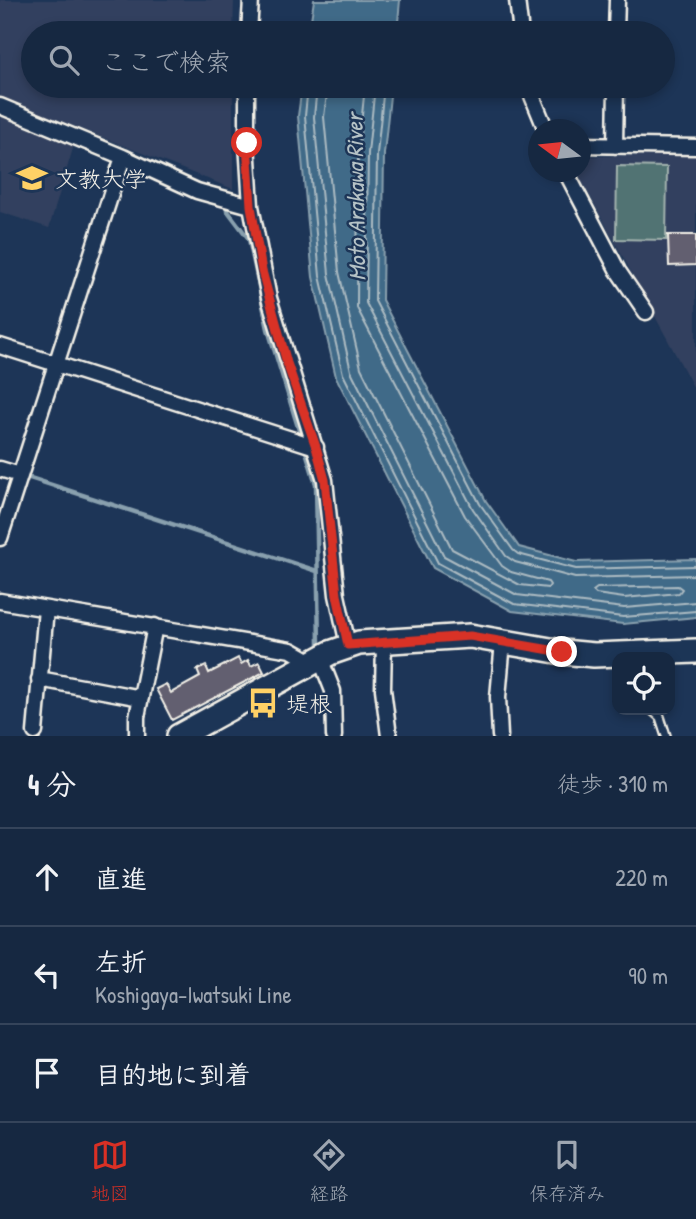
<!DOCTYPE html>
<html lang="ja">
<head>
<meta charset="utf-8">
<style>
	:root { --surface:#162841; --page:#1f3048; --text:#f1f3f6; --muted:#9ea6b1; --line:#35445a; --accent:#d93025 }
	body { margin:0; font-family:"Patrick Hand","Klee One",sans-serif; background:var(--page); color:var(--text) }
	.controls { position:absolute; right:21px; bottom:21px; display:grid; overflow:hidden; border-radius:14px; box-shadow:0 4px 10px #0003 }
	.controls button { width:63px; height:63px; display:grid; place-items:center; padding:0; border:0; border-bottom:2px solid var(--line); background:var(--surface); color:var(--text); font:35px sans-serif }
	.compass { position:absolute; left:528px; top:119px; width:63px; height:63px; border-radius:50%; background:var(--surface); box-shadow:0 4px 10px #0003; rotate:285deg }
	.stop { position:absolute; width:21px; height:21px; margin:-16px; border:5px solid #d93025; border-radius:50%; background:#fff }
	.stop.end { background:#d93025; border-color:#fff; box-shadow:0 2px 7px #0008 }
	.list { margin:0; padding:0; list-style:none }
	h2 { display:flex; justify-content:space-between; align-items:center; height:91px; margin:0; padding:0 28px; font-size:30px }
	h2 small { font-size:23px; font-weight:400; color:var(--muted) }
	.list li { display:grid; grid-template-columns:46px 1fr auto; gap:21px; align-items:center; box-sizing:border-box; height:98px; padding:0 28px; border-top:2px solid var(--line) }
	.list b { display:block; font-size:26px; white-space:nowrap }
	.list p { margin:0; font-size:23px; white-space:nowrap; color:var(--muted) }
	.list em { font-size:23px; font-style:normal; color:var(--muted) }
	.icon { flex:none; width:38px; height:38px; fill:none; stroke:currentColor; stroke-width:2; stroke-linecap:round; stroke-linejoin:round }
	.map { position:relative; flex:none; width:696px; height:736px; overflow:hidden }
	.search { position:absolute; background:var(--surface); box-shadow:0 4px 10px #0003; left:21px; right:21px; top:21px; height:77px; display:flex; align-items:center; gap:18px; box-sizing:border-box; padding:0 24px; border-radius:38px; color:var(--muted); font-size:26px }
	.sheet { height:385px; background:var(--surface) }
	nav { display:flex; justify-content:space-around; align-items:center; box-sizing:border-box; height:98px; border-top:2px solid var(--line); background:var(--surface); font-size:19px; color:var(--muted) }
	nav a { display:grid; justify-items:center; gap:4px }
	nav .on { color:var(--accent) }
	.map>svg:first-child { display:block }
	.built { fill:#32415e }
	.green { fill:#517373; stroke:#a2b2ae; stroke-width:2 }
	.water { fill:#416a88; stroke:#89a0ae; stroke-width:2 }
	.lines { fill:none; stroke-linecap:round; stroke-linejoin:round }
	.shore { stroke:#acbbc2; stroke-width:2 }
	.stream { stroke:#89a0ae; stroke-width:4.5 }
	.building { fill:#625e70; stroke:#f4f1e8; stroke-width:2 }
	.service-casing { stroke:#f4f1e8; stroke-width:12 }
	.minor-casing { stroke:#f4f1e8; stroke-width:19 }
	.primary-casing { stroke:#f4f1e8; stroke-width:28 }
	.service { stroke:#1d3557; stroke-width:7 }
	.minor { stroke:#1d3557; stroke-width:14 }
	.primary { stroke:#1d3557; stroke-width:23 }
	.route { stroke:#d93025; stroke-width:9 }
	.labels { text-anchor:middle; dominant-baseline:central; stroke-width:5; stroke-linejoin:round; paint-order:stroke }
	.poi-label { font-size:23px; fill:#f4f1e8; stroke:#1d3557; text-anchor:start }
	.water-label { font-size:24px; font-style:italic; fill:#b5c2c6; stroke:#1d3557 }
</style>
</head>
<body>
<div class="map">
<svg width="696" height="736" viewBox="0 0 696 736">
	<rect width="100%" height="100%" fill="#1d3557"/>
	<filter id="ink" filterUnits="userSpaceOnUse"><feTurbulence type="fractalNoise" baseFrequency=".0143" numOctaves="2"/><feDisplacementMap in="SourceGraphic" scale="14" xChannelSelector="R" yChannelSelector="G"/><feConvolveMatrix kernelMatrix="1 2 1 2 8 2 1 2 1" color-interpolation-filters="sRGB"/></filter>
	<g filter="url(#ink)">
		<path class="built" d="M0,0H234L233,33H33V86H233V189L0,97Z
			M0,113L74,145L49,228L0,212Z
			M696,155V392L577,172H580L582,156Z"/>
		<path class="green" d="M617,166L667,167L666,240L616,239Z"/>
		<path class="water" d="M314,0H400L397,33H309Z
			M302,86H391L384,154L382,300L486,501L519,547L576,562L696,559V617L623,624L512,611L433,568L336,377L313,277L298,116Z"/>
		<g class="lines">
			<path class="shore" d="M308,86L305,116L320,276L343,374L438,563L514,604L623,617L696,611
				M317,86L314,117L329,274L351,371L444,556L517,595L624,608L696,602
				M328,86L324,117L339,272L361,368L452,549L520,585L548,588L550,585L548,582L511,572L502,566L465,516L357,308L358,154L365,86
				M375,86L368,153L366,303L473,509L506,556L515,562L575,578L696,575
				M384,86L377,154L375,301L480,504L513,550L518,554L576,569L696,566
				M678,586L682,589L679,593L624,598L596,594L593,591L597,588Z"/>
			<path class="stream" d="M227,210L249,239L268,329L302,440
				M305,448L316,484L319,644
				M30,478L317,571"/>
		</g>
		<path class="building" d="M668,235H696V265L669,266Z
			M238,658L241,664L248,660L251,666L259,662L264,672L172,720L156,689L166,684L171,693L200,677L197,670L206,666L209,673Z"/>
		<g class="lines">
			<g class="service-casing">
				<path id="service" d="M652,710L660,717L666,736"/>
			</g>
			<g class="minor-casing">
				<path id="minor" d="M517,0L521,33
					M249,33L251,0
					M616,33L617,0
					M247,86V143L251,206L269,298L325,480L337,595L348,645
					M528,86L546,130
					M0,106L123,157L197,191L251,206
					M580,145L696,147
					M615,146L616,86
					M566,172L618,271L646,312
					M0,346L316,447
					M0,469L20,475
					M0,538L123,157
					M0,601L291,650L312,662
					M384,642L383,689L389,736
					M320,658L333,691L334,736
					M39,679L141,698
					M35,732L46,609
					M137,736V717L155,626
					M500,736L498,697L503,642"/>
			</g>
			<g class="primary-casing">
				<path id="primary" d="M179,736L330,653L359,643L470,636L562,652L594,655L696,651"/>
			</g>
			<use href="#service" class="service"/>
			<use href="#minor" class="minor"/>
			<use href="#primary" class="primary"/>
		</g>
	</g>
	<g class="lines" filter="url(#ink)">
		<path class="route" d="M247,143L251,206L262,271L287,363L316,447L325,480L337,595L348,645L470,636L562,652"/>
	</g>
	<defs>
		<g id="school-bare" transform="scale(2.415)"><path d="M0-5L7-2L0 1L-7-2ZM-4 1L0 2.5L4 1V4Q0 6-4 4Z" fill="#ffd166" stroke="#1d3557" stroke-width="2.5" paint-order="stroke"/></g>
		<g id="bus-bare" transform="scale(2.415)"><path d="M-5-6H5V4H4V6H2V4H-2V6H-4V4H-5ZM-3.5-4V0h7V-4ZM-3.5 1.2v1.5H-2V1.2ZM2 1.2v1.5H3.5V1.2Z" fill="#ffd166" stroke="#1d3557" stroke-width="2.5" paint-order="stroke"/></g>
	</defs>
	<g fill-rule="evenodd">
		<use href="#school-bare" x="32" y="178"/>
		<use href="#bus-bare" x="263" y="703"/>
	</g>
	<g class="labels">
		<g class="poi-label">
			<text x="55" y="178">文教大学</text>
			<text x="286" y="703">堤根</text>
		</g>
		<g class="water-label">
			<text transform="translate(355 197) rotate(-91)">Moto Arakawa River</text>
		</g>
	</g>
</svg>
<div class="controls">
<button><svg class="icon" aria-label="locate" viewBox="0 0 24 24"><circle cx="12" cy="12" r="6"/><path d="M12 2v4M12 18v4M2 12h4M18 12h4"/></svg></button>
</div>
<svg class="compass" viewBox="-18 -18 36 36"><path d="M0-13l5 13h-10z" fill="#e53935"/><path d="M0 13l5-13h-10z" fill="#9ea6b1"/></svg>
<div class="stop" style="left:247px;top:143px"></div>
<div class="stop end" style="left:562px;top:652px"></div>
<div class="search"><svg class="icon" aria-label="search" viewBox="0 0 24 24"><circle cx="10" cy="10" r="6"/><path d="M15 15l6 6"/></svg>ここで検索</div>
</div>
<section class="sheet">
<h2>4 分<small>徒歩 · 310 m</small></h2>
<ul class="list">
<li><svg class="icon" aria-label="ahead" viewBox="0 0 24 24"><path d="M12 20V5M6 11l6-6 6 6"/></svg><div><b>直進</b></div><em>220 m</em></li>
<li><svg class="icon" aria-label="left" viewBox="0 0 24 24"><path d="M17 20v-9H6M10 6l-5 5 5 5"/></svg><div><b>左折</b><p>Koshigaya-Iwatsuki Line</p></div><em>90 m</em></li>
<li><svg class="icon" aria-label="arrive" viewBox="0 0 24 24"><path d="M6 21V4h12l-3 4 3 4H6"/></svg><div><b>目的地に到着</b></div></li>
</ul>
</section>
<nav>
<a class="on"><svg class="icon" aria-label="map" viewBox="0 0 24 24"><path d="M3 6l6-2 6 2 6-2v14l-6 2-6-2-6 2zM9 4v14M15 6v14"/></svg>地図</a>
<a><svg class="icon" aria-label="directions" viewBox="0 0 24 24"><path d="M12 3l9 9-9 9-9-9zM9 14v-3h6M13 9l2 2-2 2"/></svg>経路</a>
<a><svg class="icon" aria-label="saved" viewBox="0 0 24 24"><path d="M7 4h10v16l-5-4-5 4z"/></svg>保存済み</a>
</nav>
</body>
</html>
